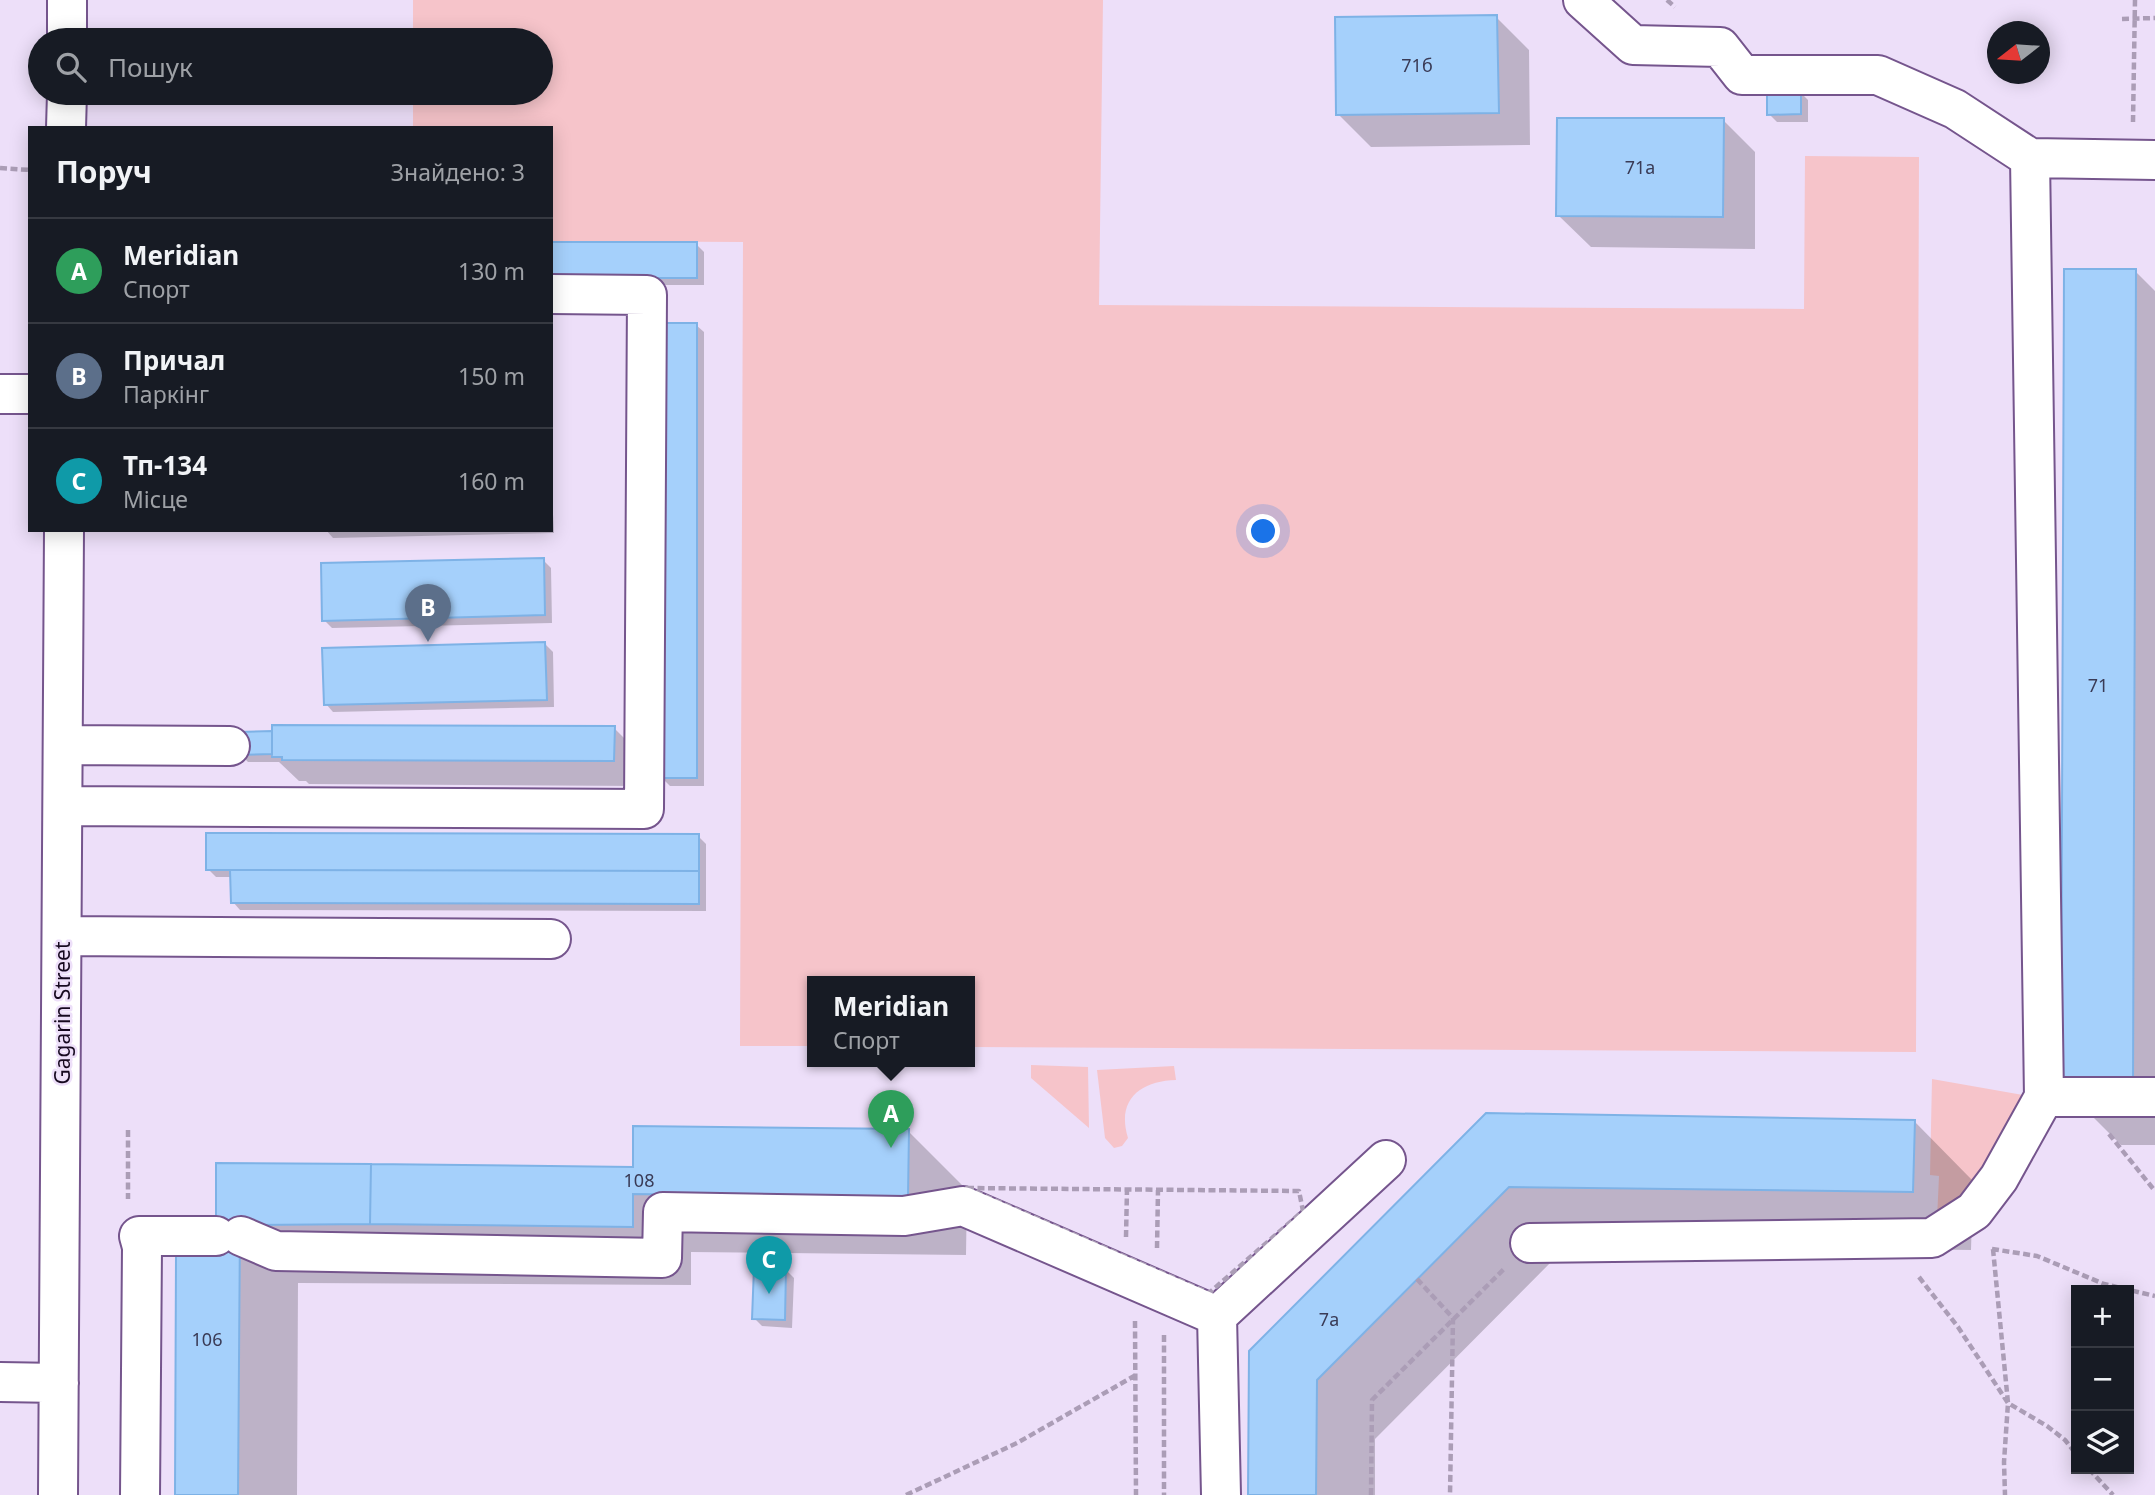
<!DOCTYPE html>
<html lang="uk">
<head>
<meta charset="utf-8">
<style>
	:root { --surface:#171b24; --page:#242831; --text:#f1f3f6; --muted:#9ea1a6; --line:#363941; --accent:#8c9099 }
	body { margin:0; font-family:"Noto Sans",sans-serif; background:var(--page); color:var(--text) }
	.controls { position:absolute; right:21px; bottom:21px; display:grid; overflow:hidden; border-radius:0px; box-shadow:0 4px 18px #0003 }
	.controls button { width:63px; height:63px; display:grid; place-items:center; padding:0; border:0; border-bottom:2px solid var(--line); background:var(--surface); color:var(--text); font:35px sans-serif }
	.compass { position:absolute; left:1987px; top:21px; width:63px; height:63px; border-radius:50%; background:var(--surface); box-shadow:0 4px 18px #0003; rotate:253deg }
	.you { position:absolute; left:1264px; top:532px; width:24px; height:24px; margin:-18px; border:5px solid #fff; border-radius:50%; background:#1a73e8; box-shadow:0 0 0 10px #1a73e833 }
	.badge { display:grid; place-items:center; width:46px; height:46px; border-radius:50%; background:var(--accent); color:#fff; font-size:23px; font-weight:700 }
	.pin { position:absolute; translate:-50% -58px; filter:drop-shadow(0 2px 4px #0008) }
	.pin::after { content:''; position:absolute; top:37px; width:24px; height:21px; background:inherit; clip-path:polygon(0 0,100% 0,50% 100%) }
	.popup { position:absolute; left:807px; top:976px; width:168px; height:91px; box-sizing:border-box; display:grid; place-content:center; border-radius:0px; background:var(--surface); filter:drop-shadow(0 2px 5px #0005); font-size:23px; white-space:nowrap; color:var(--muted) }
	.popup b { font-size:26px; color:var(--text) }
	.popup::after { content:''; position:absolute; left:50%; top:100%; margin-left:-14px; border:14px solid transparent; border-top-color:var(--surface) }
	.list { margin:0; padding:0; list-style:none }
	h2 { display:flex; justify-content:space-between; align-items:center; height:91px; margin:0; padding:0 28px; font-size:30px }
	h2 small { font-size:23px; font-weight:400; color:var(--muted) }
	.list li { display:grid; grid-template-columns:46px 1fr auto; gap:21px; align-items:center; box-sizing:border-box; height:105px; padding:0 28px; border-top:2px solid var(--line) }
	.list b { display:block; font-size:26px; white-space:nowrap }
	.list p { margin:0; font-size:23px; white-space:nowrap; color:var(--muted) }
	.list em { font-size:23px; font-style:normal; color:var(--muted) }
	.icon { flex:none; width:38px; height:38px; fill:none; stroke:currentColor; stroke-width:2; stroke-linecap:round; stroke-linejoin:round }
	.map { position:relative; flex:none; width:2155px; height:1495px; overflow:hidden }
	.search { position:absolute; background:var(--surface); box-shadow:0 4px 18px #0003; left:28px; top:28px; width:525px; height:77px; display:flex; align-items:center; gap:18px; box-sizing:border-box; padding:0 24px; border-radius:38px; color:var(--muted); font-size:26px }
	.panel { position:absolute; background:var(--surface); box-shadow:0 4px 18px #0003; left:28px; top:126px; width:525px; height:406px; border-radius:0px }
	.map>svg:first-child { display:block }
	.green { fill:#f6c4ca }
	.shadow { fill:#0003 }
	.building { fill:#a5d0fb; stroke:#7eb2e6; stroke-width:2 }
	.lines { fill:none; stroke-linecap:round; stroke-linejoin:round }
	.minor-casing { stroke:#75558d; stroke-width:42 }
	.path { stroke:#ab9db6; stroke-width:4.5; stroke-dasharray:7 3.5; stroke-linecap:butt }
	.minor { stroke:#fff; stroke-width:38 }
	.labels { text-anchor:middle; dominant-baseline:central; stroke-width:5; stroke-linejoin:round; paint-order:stroke }
	.number-label { font-size:18px; fill:#3a3b56 }
	.street-label { font-size:21px; fill:#16091f; stroke:#eddff9 }
</style>
</head>
<body>
<div class="map">
<svg width="2155" height="1495" viewBox="0 0 2155 1495">
	<rect width="100%" height="100%" fill="#eddff9"/>
	<path class="green" d="M413,0H1103L1099,305L1804,309L1805,156L1919,157L1916,1052L970,1047V982H812V1046H740L743,242L551,241V128H413V93H541V40H413Z
		M1031,1065L1088,1067L1089,1128L1031,1078Z
		M1174,1066L1176,1080C1141,1081 1116,1099 1128,1138L1122,1146L1114,1148L1105,1138L1097,1070Z
		M1932,1079L2023,1095L1994,1157L1973,1193L1937,1219L1939,1176L1930,1175Z"/>
	<path class="shadow" d="M1496,17L1529,50L1530,145L1371,147L1338,114Z
		M1800,92L1808,100V122H1777L1769,114Z
		M1723,120L1755,152V249L1591,247L1558,215Z
		M696,244L704,252V285H551Z
		M2135,271L2155,291V1145H2121L2062,1086Z
		M696,325L704,332V786H670L662,778Z
		M551,476L554,533L333,538L326,530H551Z
		M543,560L551,568L552,623L332,628L324,620Z
		M545,644L553,652L554,707L333,712L326,704Z
		M614,728L639,753V786L309,784L306,781H299L279,762H248L240,754Z
		M698,836L706,844V911L240,910L233,902L232,877H216L208,869Z
		M1487,1115L1915,1122L1973,1181L1971,1250L1568,1245L1375,1439V1495H1250L1251,1351Z
		M908,1131L967,1190L966,1255L691,1252V1285L298,1283L297,1495H176L217,1258L218,1165L634,1168Z
		M786,1270L794,1278L792,1328L762,1326L754,1318Z"/>
	<path class="building" d="M1497,15L1499,113L1336,115L1335,17Z
		M1767,90H1801V114L1767,115Z
		M1557,118H1724L1723,217L1556,216Z
		M551,242H697V278H551Z
		M2064,269H2136L2133,1087H2061Z
		M661,323H697V778H660Z
		M544,558L545,615L322,621L321,563Z
		M545,642L547,700L324,705L322,648Z
		M272,725L615,726L614,761L282,760V757H272Z
		M272,731V754L239,755V732Z
		M206,833L699,834V871L206,870Z
		M230,870L699,871V904L231,903Z
		M1486,1113L1915,1120L1913,1192L1509,1187L1317,1380L1316,1495H1248L1249,1351Z
		M633,1126L909,1129L908,1197L633,1194V1227L370,1224L371,1164L633,1167Z
		M216,1163L371,1164L370,1224L240,1225L238,1495H175L176,1256H216Z
		M754,1267L786,1269L785,1320L752,1319Z"/>
	<g class="lines">
		<g class="minor-casing">
			<path id="minor" d="M1583,0L1633,45L1720,47L1742,75H1878L1955,109L2030,158L2155,160
				M67,40V0
				M66,128L67,93
				M2030,158L2044,1097
				M0,394H30
				M63,745L230,746
				M63,806L644,809L647,295L551,294
				M62,936L551,939
				M241,1236L276,1251L662,1258L663,1212L904,1216L963,1206L1217,1316
				M1530,1243L1932,1238L1974,1211L1999,1178L2044,1097H2155
				M0,1382L59,1383
				M58,1495L64,530
				M140,1495L142,1247L139,1236H216
				M1221,1495L1217,1316L1386,1160"/>
		</g>
		<path class="path" d="M1667,0L1675,7
			M2122,19L2155,18
			M2133,122L2135,0
			M0,168L30,170
			M128,1130V1199
			M2109,1134L2155,1191
			M967,1188L1299,1191L1303,1211L1209,1293Z
			M1126,1237L1127,1189
			M1157,1248L1158,1190
			M1992,1249L2037,1256L2104,1284L2155,1296
			M1993,1249L2008,1403L2004,1462L2005,1495
			M1919,1277L1958,1327L2008,1403L2047,1426L2065,1440L2076,1454
			M1417,1279L1453,1318L1450,1495
			M1135,1321L1136,1495
			M1164,1335V1495
			M2089,1469L2113,1495
			M906,1495L1017,1443L1136,1375
			M1371,1495L1372,1400L1505,1268"/>
		<use href="#minor" class="minor"/>
	</g>
	<g class="labels">
		<g class="number-label">
			<text x="1417" y="65">71б</text>
			<text x="1640" y="167">71а</text>
			<text x="2098" y="685">71</text>
			<text x="639" y="1180">108</text>
			<text x="1329" y="1319">7а</text>
			<text x="207" y="1339">106</text>
		</g>
		<g class="street-label">
			<text transform="translate(62 1013) rotate(-90)">Gagarin Street</text>
		</g>
	</g>
</svg>
<div class="controls">
<button>+</button>
<button>−</button>
<button><svg class="icon" aria-label="layers" viewBox="0 0 24 24"><path d="M12 4l9 5-9 5-9-5zM3 14l9 5 9-5"/></svg></button>
</div>
<svg class="compass" viewBox="-18 -18 36 36"><path d="M0-13l5 13h-10z" fill="#e53935"/><path d="M0 13l5-13h-10z" fill="#9ea1a6"/></svg>
<div class="you"></div>
<div class="pin badge" style="left:891px;top:1148px;background:#2e9e5b">A</div>
<div class="popup"><b>Meridian</b>Спорт</div>
<div class="pin badge" style="left:428px;top:642px;background:#5c6f8a">B</div>
<div class="pin badge" style="left:769px;top:1294px;background:#0f9aa8">C</div>
<div class="search"><svg class="icon" aria-label="search" viewBox="0 0 24 24"><circle cx="10" cy="10" r="6"/><path d="M15 15l6 6"/></svg>Пошук</div>
<section class="panel">
<h2>Поруч<small>Знайдено: 3</small></h2>
<ul class="list">
<li><span class="badge" style="background:#2e9e5b">A</span><div><b>Meridian</b><p>Спорт</p></div><em>130 m</em></li>
<li><span class="badge" style="background:#5c6f8a">B</span><div><b>Причал</b><p>Паркінг</p></div><em>150 m</em></li>
<li><span class="badge" style="background:#0f9aa8">C</span><div><b>Тп-134</b><p>Місце</p></div><em>160 m</em></li>
</ul>
</section>
</div>
</body>
</html>
